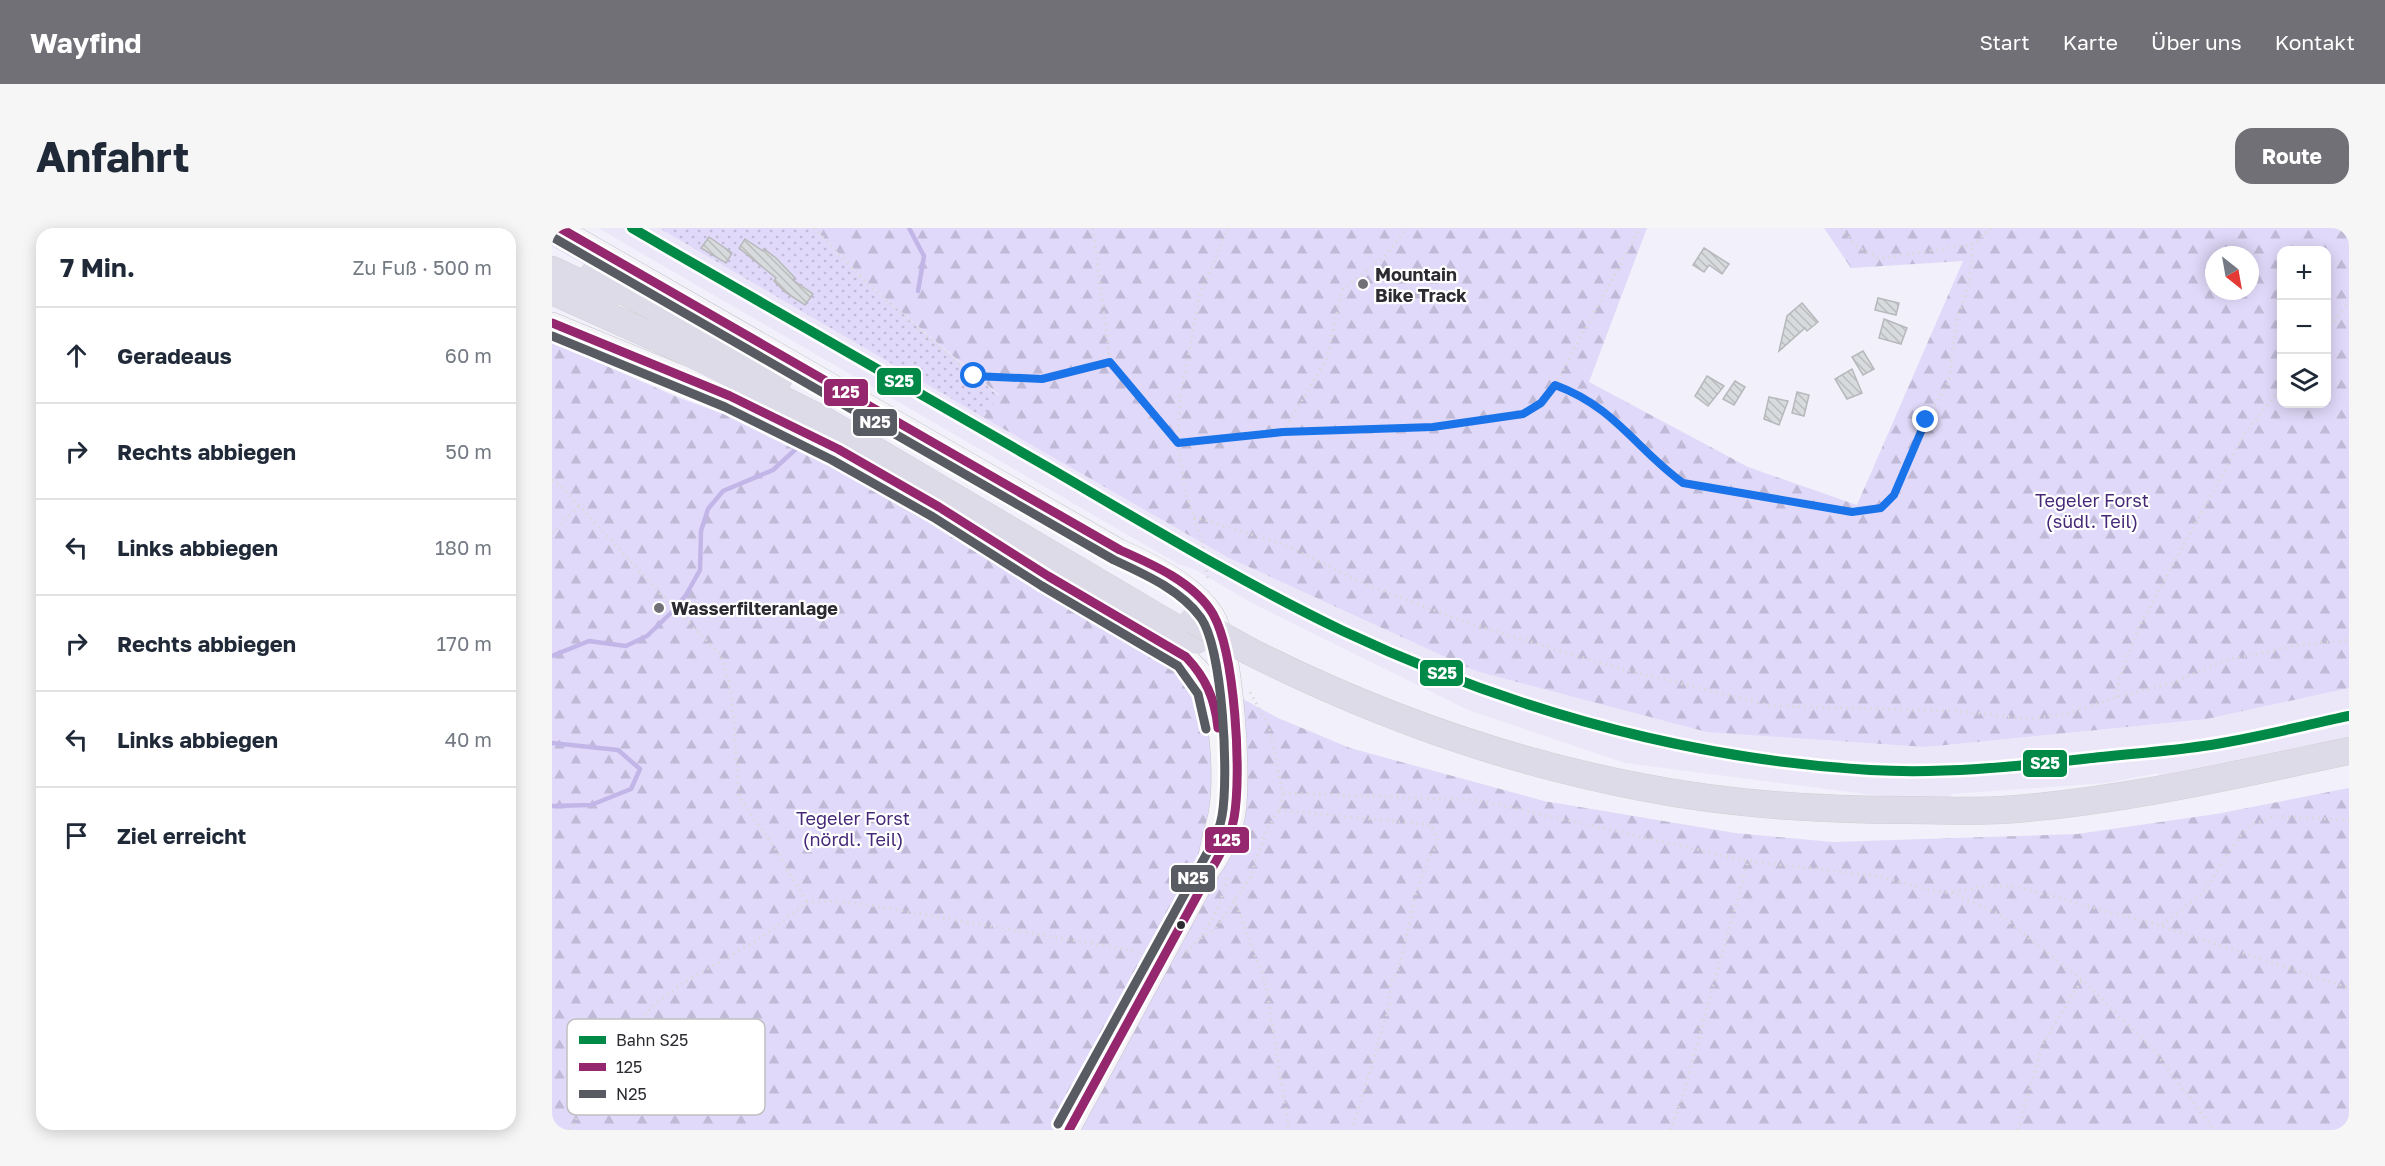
<!DOCTYPE html>
<html lang="de">
<head>
<meta charset="utf-8">
<style>
	:root { --surface:#fff; --page:#f6f6f7; --text:#1f2937; --muted:#747a83; --line:#e0e1e3; --accent:#717077 }
	body { margin:0; font-family:"Golos Text",sans-serif; background:var(--page); color:var(--text) }
	.controls { position:absolute; right:18px; top:18px; display:grid; overflow:hidden; border-radius:12px; box-shadow:0 3px 15px #0003 }
	.controls button { width:54px; height:54px; display:grid; place-items:center; padding:0; border:0; border-bottom:2px solid var(--line); background:var(--surface); color:var(--text); font:30px sans-serif }
	.compass { position:absolute; left:1653px; top:18px; width:54px; height:54px; border-radius:50%; background:var(--surface); box-shadow:0 3px 15px #0003; rotate:149deg }
	.stop { position:absolute; width:18px; height:18px; margin:-14px; border:4px solid #1a73e8; border-radius:50%; background:#fff }
	.stop.end { background:#1a73e8; border-color:#fff; box-shadow:0 2px 6px #0008 }
	.list { margin:0; padding:0; list-style:none }
	h2 { display:flex; justify-content:space-between; align-items:center; height:78px; margin:0; padding:0 24px; font-size:26px }
	h2 small { font-size:20px; font-weight:400; color:var(--muted) }
	.list li { display:grid; grid-template-columns:39px 1fr auto; gap:18px; align-items:center; box-sizing:border-box; height:96px; padding:0 24px; border-top:2px solid var(--line) }
	.list b { display:block; font-size:22px; white-space:nowrap }
	.list em { font-size:20px; font-style:normal; color:var(--muted) }
	.icon { flex:none; width:33px; height:33px; fill:none; stroke:currentColor; stroke-width:2; stroke-linecap:round; stroke-linejoin:round }
	.map { position:relative; flex:none; width:1797px; height:902px; overflow:hidden; border-radius:18px }
	header { display:flex; align-items:center; gap:36px; box-sizing:border-box; height:84px; padding:0 30px; background:var(--accent); color:#fff }
	header strong { font-size:28px }
	nav { display:flex; gap:33px; margin-inline-start:auto; font-size:21px }
	.intro { display:flex; align-items:center; justify-content:space-between; box-sizing:border-box; height:144px; padding:0 36px }
	h1 { margin:0; font-size:42px }
	.button { padding:15px 27px; border-radius:18px; background:var(--accent); color:#fff; font-size:21px; font-weight:700 }
	main { display:flex; gap:36px; padding:0 36px }
	aside { flex:1; background:var(--surface); border-radius:18px; box-shadow:0 3px 15px #0003 }
	.map>svg:first-child { display:block }
	.built { fill:#ebe7f9 }
	.grass { fill:#e0d9f9 }
	.forest { fill:url(#forest-firs); fill-rule:evenodd }
	.garden { fill:url(#garden-dots) }
	.lines { fill:none; stroke-linecap:round; stroke-linejoin:round }
	.stream { stroke:#c2b6e8; stroke-width:4.5 }
	.building { fill:url(#building-back-hatch); stroke:#b7b8bc; stroke-width:1.5 }
	.secondary-casing { stroke:#c4c3ca; stroke-width:22 }
	.motorway-casing { stroke:#d0cfd4; stroke-width:28 }
	.path { stroke:#dad9dc; stroke-width:3; stroke-dasharray:1.5 4.5; stroke-linecap:butt }
	.secondary { stroke:#f4f3f7; stroke-width:21 }
	.motorway { stroke:#dedbe8; stroke-width:27 }
	.motorway-bridge-casing { stroke:#d0cfd4; stroke-width:28; stroke-linecap:butt }
	.motorway-bridge { stroke:#dedbe8; stroke-width:27 }
	.bus-1-casing { stroke:#fff; stroke-width:14 }
	.bus-2-casing { stroke:#fff; stroke-width:14 }
	.bus-1 { stroke:#95276e; stroke-width:9 }
	.bus-2 { stroke:#595b62; stroke-width:9 }
	.rail-1-casing { stroke:#fff; stroke-width:15 }
	.rail-1 { stroke:#018a47; stroke-width:10 }
	.route { stroke:#1a73e8; stroke-width:8 }
	.poi-dot { fill:#717077; stroke:#fff; stroke-width:2 }
	.bus-dot { fill:#2c2b31; stroke:#fff; stroke-width:2 }
	.labels { text-anchor:middle; dominant-baseline:central; stroke-width:4.5; stroke-linejoin:round; paint-order:stroke }
	.poi-label { font-size:18px; font-weight:bold; fill:#2c2b31; stroke:#fff; text-anchor:start }
	.park-label { font-size:18px; fill:#452978; stroke:#fff }
	.key { fill:#fff; stroke:#c0bfc1; stroke-width:1.5 }
	.key-label { font-size:16px; fill:#2c2b31 }
	.line-badge { stroke:#fff; stroke-width:2 }
	.badge-label { font-size:16px; text-anchor:middle; font-weight:bold; fill:#fff }
</style>
</head>
<body>
<header>
<strong>Wayfind</strong>
<nav><a>Start</a><a>Karte</a><a>Über uns</a><a>Kontakt</a></nav>
</header>
<div class="intro"><h1>Anfahrt</h1><a class="button">Route</a></div>
<main>
<aside>
<h2>7 Min.<small>Zu Fuß · 500 m</small></h2>
<ul class="list">
<li><svg class="icon" aria-label="ahead" viewBox="0 0 24 24"><path d="M12 20V5M6 11l6-6 6 6"/></svg><div><b>Geradeaus</b></div><em>60 m</em></li>
<li><svg class="icon" aria-label="right" viewBox="0 0 24 24"><path d="M7 20v-9h11M14 6l5 5-5 5"/></svg><div><b>Rechts abbiegen</b></div><em>50 m</em></li>
<li><svg class="icon" aria-label="left" viewBox="0 0 24 24"><path d="M17 20v-9H6M10 6l-5 5 5 5"/></svg><div><b>Links abbiegen</b></div><em>180 m</em></li>
<li><svg class="icon" aria-label="right" viewBox="0 0 24 24"><path d="M7 20v-9h11M14 6l5 5-5 5"/></svg><div><b>Rechts abbiegen</b></div><em>170 m</em></li>
<li><svg class="icon" aria-label="left" viewBox="0 0 24 24"><path d="M17 20v-9H6M10 6l-5 5 5 5"/></svg><div><b>Links abbiegen</b></div><em>40 m</em></li>
<li><svg class="icon" aria-label="arrive" viewBox="0 0 24 24"><path d="M6 21V4h12l-3 4 3 4H6"/></svg><div><b>Ziel erreicht</b></div></li>
</ul>
</aside>
<div class="map">
<svg width="1797" height="902" viewBox="0 0 1797 902">
	<defs>
		<pattern id="forest-firs" width="22" height="20" patternUnits="userSpaceOnUse" patternTransform="scale(1.5)"><rect width="22" height="20" fill="#e0d9f9"/><path d="M5 1l3.5 6h-7zM16 11l3.5 6h-7z" fill="#c0bad6"/></pattern>
		<pattern id="garden-dots" width="8" height="8" patternUnits="userSpaceOnUse" patternTransform="scale(1.5)"><rect width="8" height="8" fill="#e0d9f9"/><path d="M2 2h.1M6 6h.1" fill="none" stroke="#c0bad6" stroke-width="1.8" stroke-linecap="round"/></pattern>
		<pattern id="building-back-hatch" width="6" height="6" patternUnits="userSpaceOnUse" patternTransform="scale(1.5)"><rect width="6" height="6" fill="#d8dbdd"/><path d="M-1 5l2 2M0 0l6 6M5-1l2 2" fill="none" stroke="#babcbe"/></pattern>
	</defs>
	<rect width="100%" height="100%" fill="#f2f0fa"/>
	<path class="built" d="M46,0H107L675,329L924,443L1374,519L1655,491L1797,460V509L1607,548L1606,545L1554,555L1399,566V569H1337L1073,535L916,482L698,374L644,342L626,336Z"/>
	<path class="grass" d="M0,3L142,85C93,65 45,45 0,18Z"/>
	<path class="forest" d="M262,0H1095L1037,154L1196,239L1305,277L1411,33L1299,40L1272,0H1797V460L1655,491L1374,519L1155,504L924,443L675,329L431,189L447,167L314,54ZM1730,22H1774V176H1730ZM1662,27H1698V63H1662Z
		M0,114L125,169L251,215L477,355L726,490L798,520L992,573L1183,605L1281,614L1525,606L1664,586L1797,560V902H0Z"/>
	<path class="garden" d="M107,0H262L314,54L447,168L431,189Z"/>
	<g class="lines">
		<path class="stream" d="M357,0L372,28L366,63
			M0,428L37,413L74,418L95,408L122,382L134,367L148,342L149,303L156,281L171,263L221,242L245,220
			M0,515L66,522L88,541L79,561L39,577L0,578"/>
	</g>
	<path class="building" d="M157,9L180,25L174,35L149,20Z
		M193,11L211,23L212,21L224,30L243,50L241,52L261,66L253,77L233,64L222,53L224,50L187,20Z
		M1152,20L1177,36L1170,46L1157,37L1152,44L1141,37Z
		M1326,70L1347,75L1344,87L1323,82Z
		M1250,75L1266,94L1255,103L1253,100L1227,123L1235,88Z
		M1332,91L1355,100L1349,116L1327,110Z
		M1311,123L1322,141L1311,147L1300,129Z
		M1300,141L1310,165L1295,171L1283,151Z
		M1155,148L1172,158L1156,178L1143,168Z
		M1183,153L1193,159L1182,177L1171,171Z
		M1245,164L1257,167L1252,188L1240,185Z
		M1217,169L1236,173L1227,197L1212,191Z"/>
	<g class="lines">
		<g class="secondary-casing">
			<path id="secondary" d="M8,0L568,322C598,335 643,358 661,386C681,417 690,552 682,590C678,610 669,626 657,643L517,902
				M0,95L178,168L286,221L387,279L496,348L634,429C639,434 646,440 650,446C670,474 673,552 667,586C664,601 658,616 657,631"/>
		</g>
		<g class="motorway-casing">
			<path id="motorway" d="M0,42L55,68
				M41,47L165,112L227,150
				M0,63L129,121L273,193L644,412
				M699,424C822,486 953,533 1089,559C1175,576 1266,582 1354,582C1386,582 1419,584 1450,582C1568,574 1682,547 1797,523"/>
		</g>
		<path class="path" d="M262,0L314,54L422,149L491,151L558,134
			M541,0L558,134L626,215L633,263L650,313L656,353
			M676,0L648,66L628,170L626,215L731,204L881,199L971,186L989,175L1003,157L1088,0
			M1288,0L1305,18L1327,31L1421,16L1439,0
			M1774,102L1797,74
			M1003,157C1063,179 1083,220 1131,255L1300,284L1329,280L1342,267L1374,192L1397,153L1404,94L1417,55L1421,16
			M731,204L775,130L790,62L831,30L855,0
			M0,252L11,260L119,377L169,427L177,453L182,492L187,569L222,619L255,674
			M642,289L728,315L821,359L913,394L1069,441L1221,478L1406,483L1479,491L1518,485L1565,469L1621,455L1674,432L1754,416L1797,412
			M0,305L27,278
			M1565,469L1567,450L1588,397L1693,205L1730,159
			M731,565L926,572L1196,633L1326,648L1373,661L1398,665L1447,686L1530,752L1601,821L1662,902
			M727,582L879,597L887,614L877,630L864,666L847,740L838,756L837,779L800,902
			M1401,664L1438,657L1470,660L1609,698L1797,760
			M682,671L714,757L737,902
			M1610,697L1651,665L1687,609L1702,596L1723,588L1797,592
			M649,710L663,701L698,650L714,603L727,582L731,565L717,498L698,464
			M634,724C656,705 669,677 675,650
			M18,902L64,818L102,777L131,755L212,708L255,674L283,673L323,678L594,725
			M1118,902L1131,867L1196,633
			M1466,902L1491,815L1530,752"/>
		<use href="#secondary" class="secondary"/>
		<use href="#motorway" class="motorway"/>
		<g class="motorway-bridge-casing">
			<path id="motorway-bridge" d="M641,392L699,424"/>
		</g>
		<use href="#motorway-bridge" class="motorway-bridge"/>
		<g class="bus-1-casing">
			<path id="bus-1" d="M8,0L568,322C600,336 643,355 661,386C683,425 690,546 682,590C680,602 675,613 669,624L517,902
				M0,95L178,168L286,221L387,279L496,348L634,429C654,450 663,471 666,500"/>
		</g>
		<g class="bus-2-casing">
			<path id="bus-2" d="M2,10L562,332C592,346 629,362 649,390C671,422 677,549 670,588C668,599 664,609 659,618L506,896
				M0,108L173,179L280,232L381,289L490,358L626,438L646,466L654,501"/>
		</g>
		<use href="#bus-1" class="bus-1"/>
		<use href="#bus-2" class="bus-2"/>
		<g class="rail-1-casing">
			<path id="rail-1" d="M80,0C219,81 359,160 499,241C595,297 691,355 791,403C957,481 1135,531 1318,542C1390,546 1461,539 1531,531C1571,526 1612,524 1651,518C1700,511 1749,498 1797,488"/>
		</g>
		<use href="#rail-1" class="rail-1"/>
	</g>
	<g class="lines">
		<path class="route" d="M422,148L490,151L558,134L626,215L731,204L881,199L971,186L989,175L1003,157C1063,179 1083,220 1131,255L1300,284L1329,280L1342,267L1374,192"/>
	</g>
	<g class="poi-dot">
		<circle cx="811" cy="56" r="6"/>
		<circle cx="107" cy="380" r="6"/>
	</g>
	<circle class="bus-dot" cx="629" cy="697" r="5"/>
	<g class="labels">
		<g class="poi-label">
			<text x="823" y="46">Mountain<tspan x="823" dy="21">Bike Track</tspan></text>
			<text x="119" y="380">Wasserfilteranlage</text>
		</g>
		<g class="park-label">
			<text x="1540" y="272">Tegeler Forst<tspan x="1540" dy="21">(südl. Teil)</tspan></text>
			<text x="301" y="590">Tegeler Forst<tspan x="301" dy="21">(nördl. Teil)</tspan></text>
		</g>
	</g>
	<rect x="15" y="791" width="198" height="96" rx="9" class="key"/>
	<rect x="27" y="808" width="27" height="8" fill="#018a47"/>
	<rect x="27" y="835" width="27" height="8" fill="#95276e"/>
	<rect x="27" y="862" width="27" height="8" fill="#595b62"/>
	<g class="key-label">
		<text x="64" y="818">Bahn S25</text>
		<text x="64" y="845">125</text>
		<text x="64" y="872">N25</text>
	</g>
	<g class="line-badge">
		<rect x="324" y="139" width="46" height="29" rx="6" fill="#018a47"/>
		<rect x="271" y="150" width="46" height="29" rx="6" fill="#95276e"/>
		<rect x="300" y="180" width="46" height="29" rx="6" fill="#595b62"/>
		<rect x="867" y="431" width="45" height="28" rx="6" fill="#018a47"/>
		<rect x="1470" y="521" width="46" height="29" rx="6" fill="#018a47"/>
		<rect x="652" y="598" width="46" height="28" rx="6" fill="#95276e"/>
		<rect x="618" y="636" width="46" height="29" rx="6" fill="#595b62"/>
	</g>
	<g class="badge-label">
		<text x="347" y="159">S25</text>
		<text x="294" y="170">125</text>
		<text x="323" y="200">N25</text>
		<text x="890" y="451">S25</text>
		<text x="1493" y="541">S25</text>
		<text x="675" y="618">125</text>
		<text x="641" y="656">N25</text>
	</g>
</svg>
<div class="controls">
<button>+</button>
<button>−</button>
<button><svg class="icon" aria-label="layers" viewBox="0 0 24 24"><path d="M12 4l9 5-9 5-9-5zM3 14l9 5 9-5"/></svg></button>
</div>
<svg class="compass" viewBox="-18 -18 36 36"><path d="M0-13l5 13h-10z" fill="#e53935"/><path d="M0 13l5-13h-10z" fill="#747a83"/></svg>
<div class="stop" style="left:422px;top:148px"></div>
<div class="stop end" style="left:1374px;top:192px"></div>
</div>
</main>
</body>
</html>
